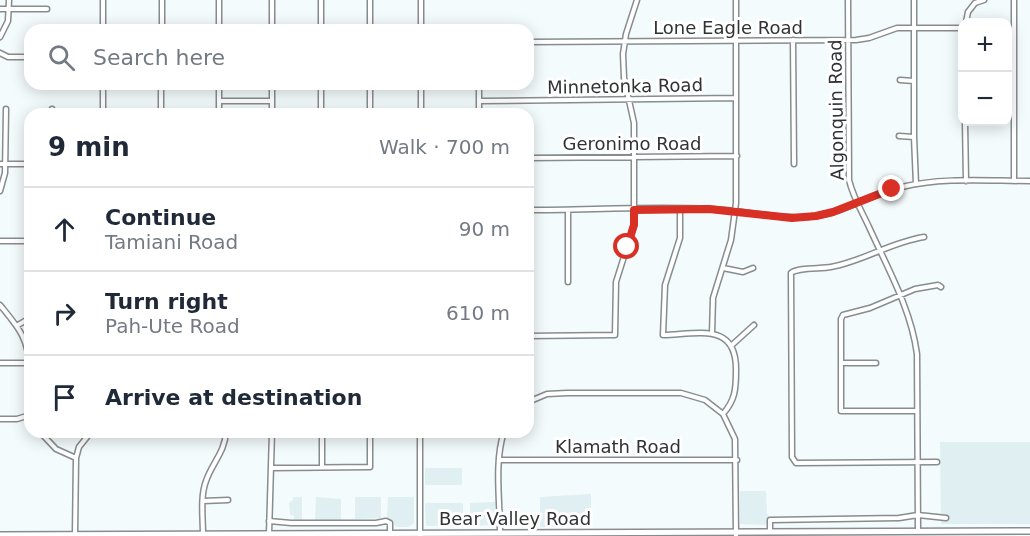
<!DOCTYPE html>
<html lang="en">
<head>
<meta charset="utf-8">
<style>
	:root { --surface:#fff; --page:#f2f2f3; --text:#1f2937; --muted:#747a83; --line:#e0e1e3 }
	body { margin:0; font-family:"DejaVu Sans",sans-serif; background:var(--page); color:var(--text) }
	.controls { position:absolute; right:18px; top:18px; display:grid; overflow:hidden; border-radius:12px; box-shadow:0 3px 15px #0003 }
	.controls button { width:54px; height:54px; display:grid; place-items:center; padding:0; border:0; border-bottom:2px solid var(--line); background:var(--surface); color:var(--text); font:30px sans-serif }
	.stop { position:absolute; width:18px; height:18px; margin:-14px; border:4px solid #d93025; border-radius:50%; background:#fff }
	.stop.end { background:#d93025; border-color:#fff; box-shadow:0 2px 6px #0008 }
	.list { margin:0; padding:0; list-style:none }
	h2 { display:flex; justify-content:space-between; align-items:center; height:78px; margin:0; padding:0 24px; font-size:26px }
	h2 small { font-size:20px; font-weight:400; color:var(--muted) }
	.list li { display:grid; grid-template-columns:39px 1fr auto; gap:18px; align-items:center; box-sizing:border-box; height:84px; padding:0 24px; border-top:2px solid var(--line) }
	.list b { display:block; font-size:22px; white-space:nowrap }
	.list p { margin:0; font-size:20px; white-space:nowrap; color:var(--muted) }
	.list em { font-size:20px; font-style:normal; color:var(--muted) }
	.icon { flex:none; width:33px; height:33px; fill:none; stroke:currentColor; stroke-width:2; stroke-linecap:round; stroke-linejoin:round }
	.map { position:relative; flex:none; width:1030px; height:536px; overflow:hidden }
	.search { position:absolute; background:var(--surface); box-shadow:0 3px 15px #0003; left:24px; top:24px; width:510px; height:66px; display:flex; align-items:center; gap:15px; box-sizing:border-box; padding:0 21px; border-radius:18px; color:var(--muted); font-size:22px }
	.panel { position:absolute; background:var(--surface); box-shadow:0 3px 15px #0003; left:24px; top:108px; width:510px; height:330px; border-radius:18px }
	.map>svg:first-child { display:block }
	.built { fill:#dfeff2 }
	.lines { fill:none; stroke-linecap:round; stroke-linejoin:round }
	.minor-casing { stroke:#878d8e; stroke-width:7 }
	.major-casing { stroke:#878d8e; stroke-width:8 }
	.minor { stroke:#fff; stroke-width:4 }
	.major { stroke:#fff; stroke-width:5 }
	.route { stroke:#d93025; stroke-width:8 }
	.labels { text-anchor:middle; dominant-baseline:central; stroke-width:6; stroke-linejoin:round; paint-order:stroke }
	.street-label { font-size:18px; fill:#303233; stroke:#fff }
</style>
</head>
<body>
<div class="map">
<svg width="1030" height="536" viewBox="0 0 1030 536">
	<rect width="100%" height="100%" fill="#f4fbfc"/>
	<path class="built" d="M940,442H1030V524H941Z
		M425,468H462V485H425Z
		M740,491H766L767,514L769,517L766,525L740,524Z
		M591,494V527H540V497Z
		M293,497H302V521H294V516L290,515L289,503L293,500Z
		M316,497L341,499V521H315Z
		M355,497H381V518L355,519Z
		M388,497H414V523L409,527H396L391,520L387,518Z
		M496,502L494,525L464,526V514H470V503Z
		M425,503H463V526H426Z"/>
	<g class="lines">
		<g class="minor-casing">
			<path id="minor" d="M103,0V30
				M219,0V30
				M370,0V30
				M421,0V30
				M848,0L849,180C853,197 862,212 869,227C888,269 911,309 917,354L918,531
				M914,0V137L916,184
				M975,3L984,0
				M0,9H47
				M966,22L968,12L975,3
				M162,30V0
				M272,30V0
				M321,30V0
				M0,37L8,21L9,0
				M793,40L794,164
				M528,42L856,40L869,38L897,28H962
				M0,53L8,57H30
				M900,80L914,81
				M103,84V114
				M219,101H272
				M479,101L736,98
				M51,114L52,109
				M161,114V84
				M219,114V84
				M272,114V84
				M321,114V84
				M370,114V84
				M421,114V84
				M479,114V84
				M965,122L966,181
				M899,136L914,137
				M528,158L737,156
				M0,164H30
				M1014,181V0
				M0,191L5,173L6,109
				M680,209V238L665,285L663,335C699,334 737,322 736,371C736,390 735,400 723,414
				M528,210C589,210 650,206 711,209C746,210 781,221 816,216C846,212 872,193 902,187C943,177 988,181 1030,181
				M568,210V282
				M924,237C891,242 864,261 831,267C821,269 798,267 791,273L792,457L796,463L937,462
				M0,241H30
				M723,268L743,272L753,268
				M0,305C17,326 29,338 29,367C29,380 27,393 30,405
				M18,325L30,318
				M712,334L713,298L731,240L736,203V0
				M528,336L615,335L616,282L634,225V123L624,78L623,54L626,34L637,0
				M732,345L754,325
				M0,363H29
				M842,363H876
				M528,402L547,394L567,393H681L705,400L723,414L735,439L736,536
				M917,411H841V319L843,315L870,308L915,289L938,285L941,287
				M0,419H17L30,415
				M40,432L56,449L76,458
				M322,432V467
				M499,460H737
				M272,468L370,467V432
				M203,501L228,500
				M269,521L291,523H376L386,521L390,523V533
				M770,531V520L899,518L918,515L946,518
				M500,532C500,502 494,461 504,432
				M269,534L272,432
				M75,535L76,458L79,447L91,432
				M203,535C203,518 200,497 206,481C212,463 225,452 226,432
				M420,536V432"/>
		</g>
		<g class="major-casing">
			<path id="major" d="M0,535L1030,531"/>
		</g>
		<use href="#minor" class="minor"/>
		<use href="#major" class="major"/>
	</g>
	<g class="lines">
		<path class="route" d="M627,247L634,225V210L709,209L792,218L816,216L833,212L892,189"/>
	</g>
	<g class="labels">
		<g class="street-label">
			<text x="728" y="27">Lone Eagle Road</text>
			<text transform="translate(625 86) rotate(-1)">Minnetonka Road</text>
			<text transform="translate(836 110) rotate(-91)">Algonquin Road</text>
			<text x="632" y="143">Geronimo Road</text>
			<text x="618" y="446">Klamath Road</text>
			<text x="515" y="518">Bear Valley Road</text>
		</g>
	</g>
</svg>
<div class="controls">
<button>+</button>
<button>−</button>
</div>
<div class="stop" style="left:627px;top:247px"></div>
<div class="stop end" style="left:892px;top:189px"></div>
<div class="search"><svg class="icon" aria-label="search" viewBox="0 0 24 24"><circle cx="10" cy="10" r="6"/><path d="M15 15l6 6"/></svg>Search here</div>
<section class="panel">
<h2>9 min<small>Walk · 700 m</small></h2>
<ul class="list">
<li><svg class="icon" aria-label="ahead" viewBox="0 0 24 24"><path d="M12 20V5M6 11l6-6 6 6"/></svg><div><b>Continue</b><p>Tamiani Road</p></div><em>90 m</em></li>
<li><svg class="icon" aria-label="right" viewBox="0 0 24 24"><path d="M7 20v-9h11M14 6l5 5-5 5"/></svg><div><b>Turn right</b><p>Pah-Ute Road</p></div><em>610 m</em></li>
<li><svg class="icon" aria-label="arrive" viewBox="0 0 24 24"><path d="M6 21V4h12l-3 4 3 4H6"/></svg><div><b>Arrive at destination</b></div></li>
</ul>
</section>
</div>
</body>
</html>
